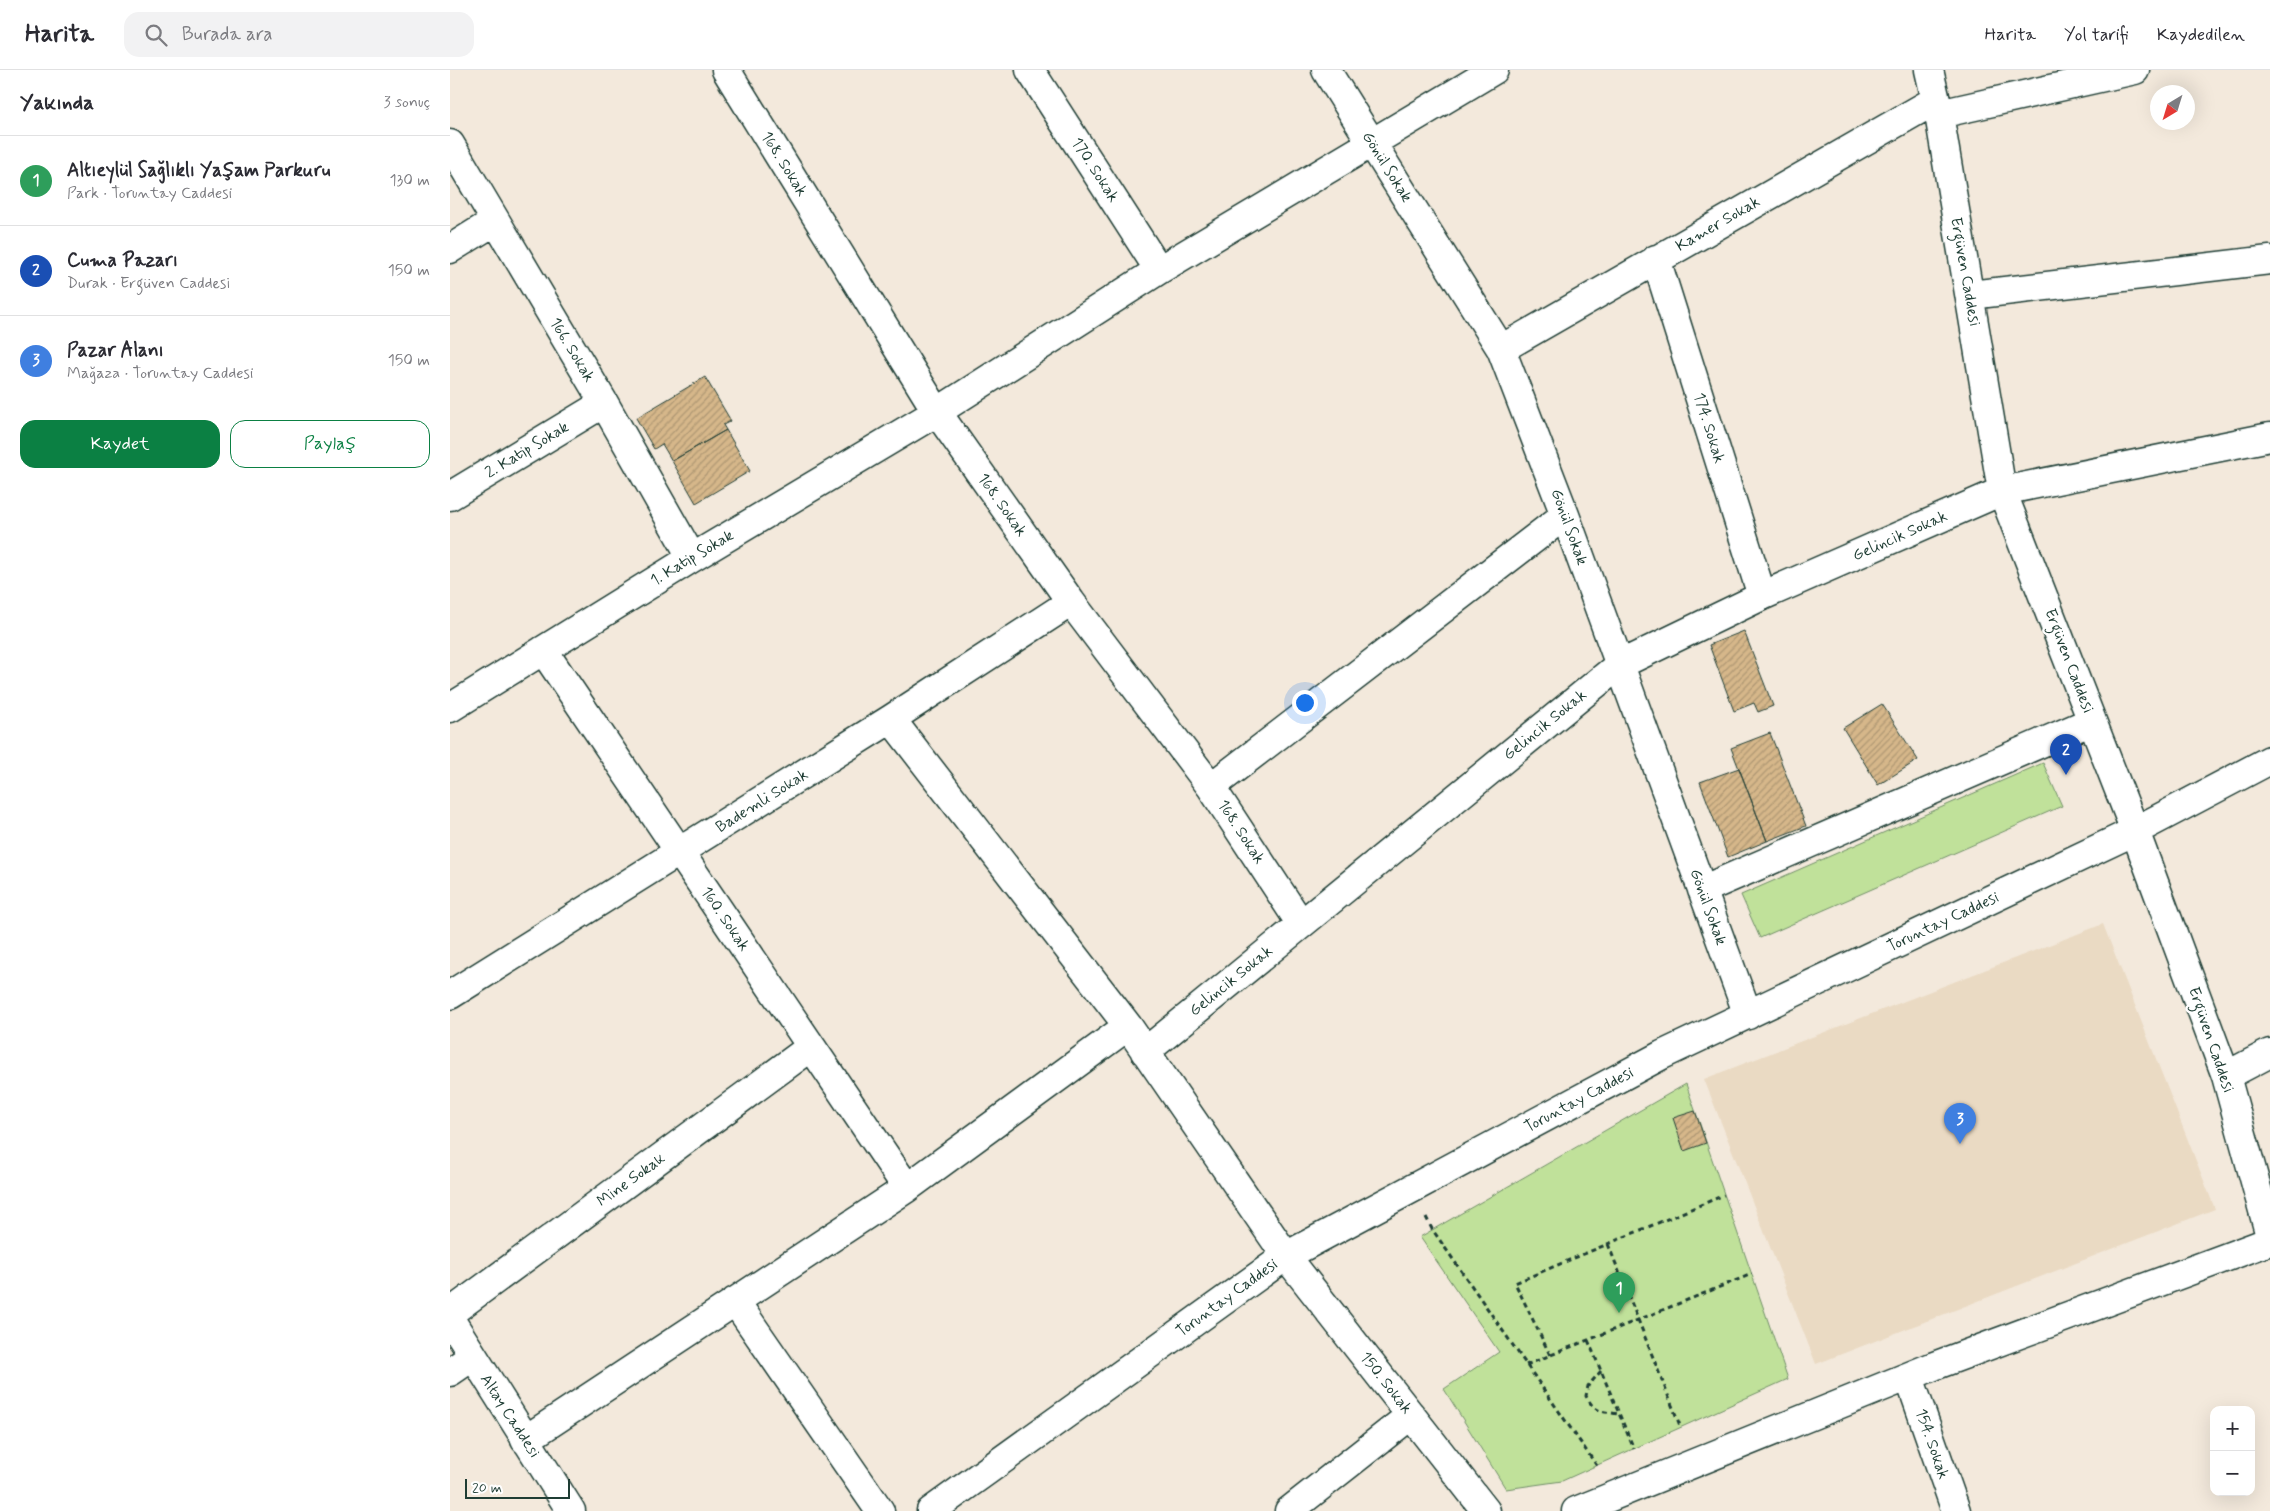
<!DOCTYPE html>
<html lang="tr">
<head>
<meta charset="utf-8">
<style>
	:root { --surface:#fff; --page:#f2f2f3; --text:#2b2b33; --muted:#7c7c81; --line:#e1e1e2; --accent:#0b8043 }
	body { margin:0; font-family:Mynerve,sans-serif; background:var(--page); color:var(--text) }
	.controls { position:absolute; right:15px; bottom:15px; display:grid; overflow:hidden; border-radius:10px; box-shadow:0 5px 20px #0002 }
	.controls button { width:45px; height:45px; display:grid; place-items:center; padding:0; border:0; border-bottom:1px solid var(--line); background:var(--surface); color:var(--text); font:25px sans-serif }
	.compass { position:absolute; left:1700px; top:15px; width:45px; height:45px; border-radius:50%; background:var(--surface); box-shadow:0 5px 20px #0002; rotate:218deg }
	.scale { position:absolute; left:15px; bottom:12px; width:105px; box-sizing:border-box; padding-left:5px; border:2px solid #1f3d34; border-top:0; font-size:14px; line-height:18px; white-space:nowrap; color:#1f3d34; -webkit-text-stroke:4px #fff; paint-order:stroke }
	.you { position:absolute; left:854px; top:632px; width:18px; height:18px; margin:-12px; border:4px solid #fff; border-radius:50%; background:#1a73e8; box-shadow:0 0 0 8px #1a73e833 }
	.badge { display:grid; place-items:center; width:32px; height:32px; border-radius:50%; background:var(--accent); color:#fff; font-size:16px; font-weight:700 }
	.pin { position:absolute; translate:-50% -41px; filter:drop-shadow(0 1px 2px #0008) }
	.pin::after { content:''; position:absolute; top:26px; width:18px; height:15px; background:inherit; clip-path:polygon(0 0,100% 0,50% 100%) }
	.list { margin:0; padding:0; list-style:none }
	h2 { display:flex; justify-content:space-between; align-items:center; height:65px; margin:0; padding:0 20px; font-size:21px }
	h2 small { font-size:16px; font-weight:400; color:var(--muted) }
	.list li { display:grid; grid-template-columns:32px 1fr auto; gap:15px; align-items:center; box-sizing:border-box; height:90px; padding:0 20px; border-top:1px solid var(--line) }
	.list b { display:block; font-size:19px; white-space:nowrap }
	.list p { margin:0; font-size:16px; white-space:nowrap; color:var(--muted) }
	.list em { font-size:16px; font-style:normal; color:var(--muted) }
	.actions { display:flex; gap:10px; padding:15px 20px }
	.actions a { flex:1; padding:11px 0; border:1px solid var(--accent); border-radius:15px; text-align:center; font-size:18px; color:var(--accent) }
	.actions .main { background:var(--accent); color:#fff }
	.icon { flex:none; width:28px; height:28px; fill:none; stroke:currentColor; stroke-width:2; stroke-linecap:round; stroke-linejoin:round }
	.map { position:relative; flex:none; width:1820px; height:1441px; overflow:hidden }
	header { display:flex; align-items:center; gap:30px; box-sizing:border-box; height:70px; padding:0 25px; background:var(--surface); border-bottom:1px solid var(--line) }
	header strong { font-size:24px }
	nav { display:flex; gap:28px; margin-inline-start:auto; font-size:18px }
	.search { width:350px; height:45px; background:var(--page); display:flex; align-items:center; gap:12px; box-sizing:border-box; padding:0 18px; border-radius:15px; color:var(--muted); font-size:19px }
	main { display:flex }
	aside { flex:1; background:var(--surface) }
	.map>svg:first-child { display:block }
	.built { fill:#eadac3 }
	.green { fill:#c0e19a; stroke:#708f67 }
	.building { fill:url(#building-hatch); stroke:#1f3d34 }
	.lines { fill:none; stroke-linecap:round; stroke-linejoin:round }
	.minor-casing { stroke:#1f3d34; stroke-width:31 }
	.secondary-casing { stroke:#1f3d34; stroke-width:31 }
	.path { stroke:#1f3d34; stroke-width:3; stroke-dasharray:5 4; stroke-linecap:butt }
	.minor { stroke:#fff; stroke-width:28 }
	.secondary { stroke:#fff; stroke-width:28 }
	.labels { text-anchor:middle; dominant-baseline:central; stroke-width:4.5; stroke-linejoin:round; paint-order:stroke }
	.street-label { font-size:16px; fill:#1f3d34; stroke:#fff }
</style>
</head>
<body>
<header>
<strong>Harita</strong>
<div class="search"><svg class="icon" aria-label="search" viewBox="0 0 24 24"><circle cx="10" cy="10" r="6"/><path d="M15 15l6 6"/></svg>Burada ara</div>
<nav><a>Harita</a><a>Yol tarifi</a><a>Kaydedilen</a></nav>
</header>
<main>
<aside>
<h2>Yakında<small>3 sonuç</small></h2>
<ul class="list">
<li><span class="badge" style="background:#2e9e5b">1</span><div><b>Altıeylül Sağlıklı Yaşam Parkuru</b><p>Park · Toruntay Caddesi</p></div><em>130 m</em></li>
<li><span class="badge" style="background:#1a4fb4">2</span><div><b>Cuma Pazarı</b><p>Durak · Ergüven Caddesi</p></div><em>150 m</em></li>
<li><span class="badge" style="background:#3f7fe0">3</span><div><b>Pazar Alanı</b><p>Mağaza · Toruntay Caddesi</p></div><em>150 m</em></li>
</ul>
<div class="actions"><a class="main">Kaydet</a><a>Paylaş</a></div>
</aside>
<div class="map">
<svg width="1820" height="1441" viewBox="0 0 1820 1441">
	<defs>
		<pattern id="building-hatch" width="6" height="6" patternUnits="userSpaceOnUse" patternTransform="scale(1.25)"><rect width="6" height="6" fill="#d6b78a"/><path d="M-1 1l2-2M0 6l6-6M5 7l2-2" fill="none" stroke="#ad9672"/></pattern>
	</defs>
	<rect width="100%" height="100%" fill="#f3e9dc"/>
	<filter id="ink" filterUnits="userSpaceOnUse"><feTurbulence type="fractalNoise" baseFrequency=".02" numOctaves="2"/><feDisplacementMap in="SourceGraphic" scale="10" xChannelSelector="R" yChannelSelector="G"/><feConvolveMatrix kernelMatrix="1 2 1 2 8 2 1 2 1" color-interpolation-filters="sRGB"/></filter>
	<g filter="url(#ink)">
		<path class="built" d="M1653,854L1765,1139L1366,1294L1254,1009Z"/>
		<path class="green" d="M1593,693L1612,736L1310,868L1291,825Z
			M1236,1014L1338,1309L1112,1411L1056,1419L994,1319L1049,1282L970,1167Z"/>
		<path class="building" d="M255,307L281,351L273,355L276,360L222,391L212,374L204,379L186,348Z
			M276,360L300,401L246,433L222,391Z
			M1294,561L1323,636L1308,642L1304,633L1284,641L1259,575Z
			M1432,634L1468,690L1428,715L1393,658Z
			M1320,663L1356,756L1317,771L1281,678Z
			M1289,698L1317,771L1278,787L1250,712Z
			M1245,1041L1256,1073L1234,1081L1223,1048Z"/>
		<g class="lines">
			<g class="minor-casing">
				<path id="minor" d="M276,0L487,342L621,532L761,717L851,854
					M580,0L709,200
					M876,0L1051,279L1115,445L1298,945
					M1479,0L1489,44L1552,421L1685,761L1776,1006L1820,1166
					M1489,44L1685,0
					M0,74L154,333L242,488
					M0,179L45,151
					M1206,189L1312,526
					M1520,225L1820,190
					M1051,279L1486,30
					M0,426L154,333
					M93,580L457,1118
					M0,638L242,488L487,342L709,200L1044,0
					M441,649L678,956L836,1186L1036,1441
					M761,717L1115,445
					M1252,820L1642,651
					M0,925L441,649L621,532
					M695,982L1169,595L1312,526L1552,421L1820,367
					M1776,1006L1820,983
					M285,1231L430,1441
					M0,1243L361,977
					M0,1302L22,1287
					M1459,1307L1506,1441
					M75,1370L457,1118L678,956
					M481,1441L836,1186L1212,985L1685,761L1820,690
					M839,1441L961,1345
					M1126,1441L1484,1296L1820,1171"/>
			</g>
			<g class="secondary-casing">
				<path id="secondary" d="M0,1249L121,1441"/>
			</g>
			<path class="path" d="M976,1147L982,1159L1147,1396
				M1158,1174L1231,1358
				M1138,1270L1184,1379
				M1100,1285L1065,1213L1274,1125
				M1076,1295L1302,1204
				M1151,1301L1138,1316L1136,1326C1145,1343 1151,1341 1169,1344"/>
			<use href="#minor" class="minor"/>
			<use href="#secondary" class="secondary"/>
		</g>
	</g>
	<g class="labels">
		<g class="street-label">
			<text transform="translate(334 94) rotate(58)">168. Sokak</text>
			<text transform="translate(937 97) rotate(58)">Gönül Sokak</text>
			<text transform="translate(645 100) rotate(57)">170. Sokak</text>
			<text transform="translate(1268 154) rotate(-30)">Kamer Sokak</text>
			<text transform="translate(1515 202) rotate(80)">Ergüven Caddesi</text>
			<text transform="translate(122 280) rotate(59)">166. Sokak</text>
			<text transform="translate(1259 358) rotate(73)">174. Sokak</text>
			<text transform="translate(77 380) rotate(-31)">2. Katip Sokak</text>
			<text transform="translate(552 435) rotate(55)">168. Sokak</text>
			<text transform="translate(1119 457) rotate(70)">Gönül Sokak</text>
			<text transform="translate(1450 466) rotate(-24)">Gelincik Sokak</text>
			<text transform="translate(242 488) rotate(-31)">1. Katip Sokak</text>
			<text transform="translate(1619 591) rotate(69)">Ergüven Caddesi</text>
			<text transform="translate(1095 655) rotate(-39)">Gelincik Sokak</text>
			<text transform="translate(312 731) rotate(-32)">Bademli Sokak</text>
			<text transform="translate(791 762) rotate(57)">168. Sokak</text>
			<text transform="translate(1258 837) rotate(70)">Gönül Sokak</text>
			<text transform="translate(275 849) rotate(56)">160. Sokak</text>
			<text transform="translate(1493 852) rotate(-25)">Toruntay Caddesi</text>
			<text transform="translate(781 911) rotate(-39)">Gelincik Sokak</text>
			<text transform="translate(1761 970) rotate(71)">Ergüven Caddesi</text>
			<text transform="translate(1129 1030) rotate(-28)">Toruntay Caddesi</text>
			<text transform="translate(181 1110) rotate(-36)">Mine Sokak</text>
			<text transform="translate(777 1228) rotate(-36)">Toruntay Caddesi</text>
			<text transform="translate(936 1313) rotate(52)">150. Sokak</text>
			<text transform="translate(60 1346) rotate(57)">Altay Caddesi</text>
			<text transform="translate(1482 1374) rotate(71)">154. Sokak</text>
		</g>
	</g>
</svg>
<div class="controls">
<button>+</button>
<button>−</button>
</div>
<svg class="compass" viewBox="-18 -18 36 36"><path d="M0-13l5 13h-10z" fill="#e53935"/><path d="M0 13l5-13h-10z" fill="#7c7c81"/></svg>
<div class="scale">20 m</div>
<div class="you"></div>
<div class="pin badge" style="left:1169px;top:1243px;background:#2e9e5b">1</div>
<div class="pin badge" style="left:1616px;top:705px;background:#1a4fb4">2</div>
<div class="pin badge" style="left:1510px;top:1074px;background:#3f7fe0">3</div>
</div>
</main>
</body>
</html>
